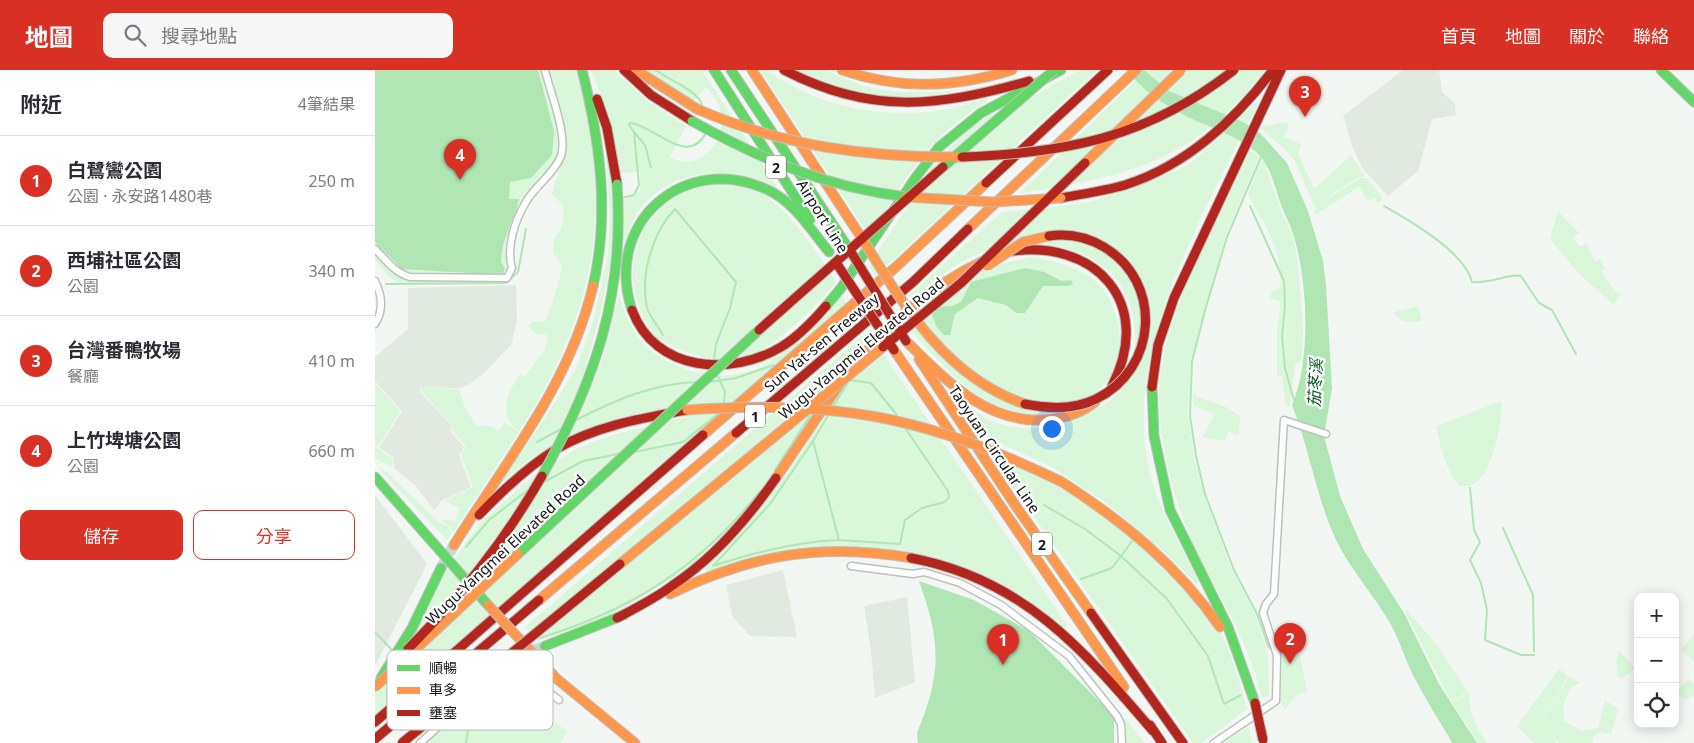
<!DOCTYPE html>
<html lang="zh-TW">
<head>
<meta charset="utf-8">
<style>
	:root { --surface:#fff; --page:#f7f7f7; --text:#2b2b33; --muted:#7c7c81; --line:#e1e1e2; --accent:#d93025 }
	body { margin:0; font-family:"Noto Sans","Noto Sans TC",sans-serif; background:var(--page); color:var(--text) }
	.controls { position:absolute; right:15px; bottom:15px; display:grid; overflow:hidden; border-radius:10px; box-shadow:0 2px 12px #0003 }
	.controls button { width:45px; height:45px; display:grid; place-items:center; padding:0; border:0; border-bottom:1px solid var(--line); background:var(--surface); color:var(--text); font:25px sans-serif }
	.you { position:absolute; left:676px; top:358px; width:18px; height:18px; margin:-12px; border:4px solid #fff; border-radius:50%; background:#1a73e8; box-shadow:0 0 0 8px #1a73e833 }
	.badge { display:grid; place-items:center; width:32px; height:32px; border-radius:50%; background:var(--accent); color:#fff; font-size:16px; font-weight:700 }
	.pin { position:absolute; translate:-50% -41px; filter:drop-shadow(0 1px 2px #0008) }
	.pin::after { content:''; position:absolute; top:26px; width:18px; height:15px; background:inherit; clip-path:polygon(0 0,100% 0,50% 100%) }
	.list { margin:0; padding:0; list-style:none }
	h2 { display:flex; justify-content:space-between; align-items:center; height:65px; margin:0; padding:0 20px; font-size:21px }
	h2 small { font-size:16px; font-weight:400; color:var(--muted) }
	.list li { display:grid; grid-template-columns:32px 1fr auto; gap:15px; align-items:center; box-sizing:border-box; height:90px; padding:0 20px; border-top:1px solid var(--line) }
	.list b { display:block; font-size:19px; white-space:nowrap }
	.list p { margin:0; font-size:16px; white-space:nowrap; color:var(--muted) }
	.list em { font-size:16px; font-style:normal; color:var(--muted) }
	.actions { display:flex; gap:10px; padding:15px 20px }
	.actions a { flex:1; padding:11px 0; border:1px solid var(--accent); border-radius:10px; text-align:center; font-size:18px; color:var(--accent) }
	.actions .main { background:var(--accent); color:#fff }
	.icon { flex:none; width:28px; height:28px; fill:none; stroke:currentColor; stroke-width:2; stroke-linecap:round; stroke-linejoin:round }
	.map { position:relative; flex:none; width:1319px; height:673px; overflow:hidden }
	header { display:flex; align-items:center; gap:30px; box-sizing:border-box; height:70px; padding:0 25px; background:var(--accent); color:#fff }
	header strong { font-size:24px }
	nav { display:flex; gap:28px; margin-inline-start:auto; font-size:18px }
	.search { width:350px; height:45px; background:var(--page); display:flex; align-items:center; gap:12px; box-sizing:border-box; padding:0 18px; border-radius:10px; color:var(--muted); font-size:19px }
	main { display:flex }
	aside { flex:1; background:var(--surface) }
	.map>svg:first-child { display:block }
	.built { fill:#e1e9e1 }
	.green { fill:#daf6db }
	.water { fill:#b0e6b4 }
	.lines { fill:none; stroke-linecap:round; stroke-linejoin:round }
	.stream { stroke:#b0e6b4; stroke-width:2 }
	.highway-tunnel { stroke:#d2d5d2; stroke-width:11; stroke-dasharray:11 5.5; stroke-linecap:butt }
	.street-casing { stroke:#bec1be; stroke-width:9 }
	.fast-casing { stroke:#bec1be; stroke-width:11 }
	.slow-casing { stroke:#bec1be; stroke-width:11 }
	.jam-casing { stroke:#bec1be; stroke-width:11 }
	.street { stroke:#fdfefd; stroke-width:6 }
	.fast { stroke:#63d668; stroke-width:9 }
	.slow { stroke:#ff974d; stroke-width:9 }
	.jam { stroke:#b3261e; stroke-width:9 }
	.fast-bridge-casing { stroke:#bec1be; stroke-width:11; stroke-linecap:butt }
	.slow-bridge-casing { stroke:#bec1be; stroke-width:11; stroke-linecap:butt }
	.jam-bridge-casing { stroke:#bec1be; stroke-width:11; stroke-linecap:butt }
	.fast-bridge { stroke:#63d668; stroke-width:9 }
	.slow-bridge { stroke:#ff974d; stroke-width:9 }
	.jam-bridge { stroke:#b3261e; stroke-width:9 }
	.labels { text-anchor:middle; dominant-baseline:central; stroke-width:4.5; stroke-linejoin:round; paint-order:stroke }
	.shield { fill:#fff; stroke:#5b5d5b; stroke-width:1 }
	.shield-label { font-size:14px; font-weight:bold; fill:#151715 }
	.street-label { font-size:15px; fill:#151715; stroke:#fff }
	.water-label { font-size:16px; font-style:italic; fill:#085b1d; stroke:#fff }
	.key { fill:#fff; stroke:#b9b9b9; stroke-width:1 }
	.key-label { font-size:14px; fill:#151715 }
</style>
</head>
<body>
<header>
<strong>地圖</strong>
<div class="search"><svg class="icon" aria-label="search" viewBox="0 0 24 24"><circle cx="10" cy="10" r="6"/><path d="M15 15l6 6"/></svg>搜尋地點</div>
<nav><a>首頁</a><a>地圖</a><a>關於</a><a>聯絡</a></nav>
</header>
<main>
<aside>
<h2>附近<small>4筆結果</small></h2>
<ul class="list">
<li><span class="badge">1</span><div><b>白鷺鸞公園</b><p>公園 · 永安路1480巷</p></div><em>250 m</em></li>
<li><span class="badge">2</span><div><b>西埔社區公園</b><p>公園</p></div><em>340 m</em></li>
<li><span class="badge">3</span><div><b>台灣番鴨牧場</b><p>餐廳</p></div><em>410 m</em></li>
<li><span class="badge">4</span><div><b>上竹埤塘公園</b><p>公園</p></div><em>660 m</em></li>
</ul>
<div class="actions"><a class="main">儲存</a><a>分享</a></div>
</aside>
<div class="map">
<svg width="1319" height="673" viewBox="0 0 1319 673">
	<rect width="100%" height="100%" fill="#f3f7f3"/>
	<path class="built" d="M1028,0H1064L1067,22L1080,34L1081,45L1057,49L1043,101L1013,126L988,99L977,76L968,46Z
		M141,215L142,250L136,275L108,304L93,315L84,318L45,317V322L77,356L75,361L89,377L84,385L96,417L66,431L59,440L41,416L19,398V388L4,378L27,341L0,311V287L33,259V218Z
		M0,425L52,494L0,596Z
		M408,500L422,567L375,566L357,546L351,515Z
		M532,527L540,612L500,628L496,581L489,536Z"/>
	<path class="green" d="M0,0H200C244,128 218,250 144,361C122,345 132,323 145,304L150,306L170,279L173,265L161,264L153,256L158,251L170,252C177,233 184,215 187,195L178,182L179,169L187,157L189,137L177,124L189,84C169,107 141,145 136,175C134,189 139,195 133,210L24,214L12,205L0,190Z
		M217,0H238L274,32L311,56L295,87C324,105 355,68 345,39C342,30 337,23 331,17L317,32L267,0H327L405,122C363,95 298,96 265,139C255,152 251,171 247,186L248,130L258,127L265,120V102L245,103L236,57Z
		M385,0H392C450,44 545,57 612,27V32C556,62 526,114 495,167Z
		M420,0H449L489,16L518,22H580C524,31 472,27 420,0Z
		M705,0H722L501,206L493,196L532,138L555,99L595,58L613,46L666,22Z
		M771,0H890C819,92 754,106 645,123Z
		M885,29C831,140 741,285 777,411C787,446 807,478 824,510L821,514L787,480L731,433L677,397L602,362L572,320C585,329 598,341 612,349C638,362 677,361 703,348C716,342 732,335 742,324C751,315 760,285 760,272C763,188 682,159 612,181C583,189 559,211 536,230L533,226L627,142L679,137L715,132L773,112L814,95Z
		M909,52L914,54L909,67L926,74L923,83L939,119L976,85L990,107H985L955,125L953,128L986,108H991L1007,126V130L1002,133L1000,128L993,131L984,117L940,145L939,141L941,140L920,91L909,78L886,59L888,56Z
		M875,80L884,87L851,164L816,290L813,346L819,387L829,425L857,500L881,545L893,587L894,626L887,628C879,596 867,566 851,537C842,519 830,502 822,484C796,423 776,356 788,289C800,221 846,144 875,80Z
		M231,82C249,154 232,226 211,295L225,297L244,225C249,240 255,257 265,270C294,302 348,316 387,296C419,279 443,252 466,225L471,233L0,646V621L68,504L106,452L162,403L203,378L241,364L310,347L311,335C258,343 202,357 157,388C144,397 133,408 121,418L172,345L202,297L219,248L233,184L235,148Z
		M886,90L889,92L905,138L918,167L923,192L928,258L927,290L920,295L915,336L911,337L907,306H902V259L906,231L895,228L896,222L905,218C908,179 891,158 873,125Z
		M351,113C358,114 367,115 374,117C408,129 443,183 461,213C437,239 398,282 363,290C348,293 331,289 318,284C306,280 294,276 283,268C274,260 266,244 262,232C248,182 271,131 324,116C332,113 343,114 351,113Z
		M1183,141L1204,163L1198,168L1205,177L1211,173L1220,191L1225,189L1230,198L1226,201L1238,219L1246,225L1238,234L1203,203L1175,169Z
		M655,187C703,195 739,209 744,262C746,276 744,295 736,307C729,317 717,325 706,330C698,334 690,340 682,342C663,349 626,340 609,329C577,310 554,280 529,253L578,213L627,194Z
		M1043,236L1047,251C1035,252 1027,254 1019,244V242Z
		M492,262L497,268L365,450L311,500L242,542L204,558L163,571L150,557Z
		M502,275L692,555L689,558L591,499L531,481L463,477L333,503L328,496L384,440L412,404L469,314Z
		M0,313L25,341L3,377L0,375Z
		M46,317L84,319L90,338L102,356H116L123,361L130,353L144,362L78,463L75,456L66,451L74,449L79,452L85,438L69,431L98,417L86,384L91,377L77,360L78,356L46,321Z
		M818,324C835,333 849,333 865,346L864,365L854,361L850,370L827,368L840,344L819,336Z
		M1126,331C1129,346 1117,399 1105,409C1099,416 1093,416 1084,416C1071,400 1065,376 1061,356Z
		M0,377L18,389L17,397L0,388Z
		M610,381C695,418 793,474 842,557C857,583 864,611 872,639L826,673H818L660,448Z
		M3,398L12,402L64,452L74,457L77,464L72,470Z
		M1031,539L1061,574L1091,619L1085,628L1076,631L1030,542Z
		M1319,564V592L1306,580Z
		M923,575L932,622L922,624L910,640L903,628V579Z
		M1244,580L1260,599L1247,608L1243,607L1241,592Z
		M151,593L183,627L180,630C129,599 130,610 83,640L77,629L89,619Z
		M1184,599L1193,606L1180,629L1167,641L1181,673H1159L1142,656Z
		M1194,606L1205,613L1196,617L1188,635L1189,651L1207,661L1223,658L1230,630L1243,639L1236,664L1226,662L1219,665L1217,673H1185L1178,667L1168,641L1180,630Z
		M1314,609L1319,614V626L1309,629L1302,621Z
		M135,614L148,615L178,632L172,640L170,652H165L131,631L113,625L126,615Z
		M1091,621L1095,624C1092,642 1102,658 1112,673H1103L1077,632L1086,629Z
		M111,626L130,632L165,654L179,652L192,661L186,673H39L71,646L77,650Z
		M750,648L770,673H752Z
		M873,657L877,673H849Z"/>
	<path class="water" d="M0,0H163L179,61L177,85L156,108L135,112L134,129H144C139,153 127,165 126,192L130,198L128,205L27,199L0,172Z
		M751,0H769L794,21L868,52L885,63L912,93L933,141L948,191L951,215L957,318L949,366L965,426L988,479L1029,543L1064,614L1102,673H1077L1075,669C1063,649 1050,628 1039,607C1030,590 1025,571 1016,555C1000,526 977,502 962,472C941,428 935,380 917,335C936,291 933,213 919,167C916,155 909,144 905,132C899,114 895,95 881,82C858,63 832,57 807,44C786,33 766,18 751,0Z
		M650,198L669,202L687,211L696,210L698,214L693,216H668L650,243H641L631,235L603,228L580,244L575,265H569L561,256L557,245L562,237L577,236L586,232L596,212Z
		M544,511L599,530L654,561L739,646V673H543L542,663C567,602 566,573 544,511Z"/>
	<g class="lines">
		<path class="stream" d="M281,0C293,10 323,20 327,35
			M259,62L254,55L255,53C280,55 312,98 331,63
			M886,87L852,167L831,237L817,291L815,346L821,386L830,424L859,500L882,544L894,578
			M247,128L259,125L264,115L259,62L270,75L276,98
			M875,136L909,211L910,236L907,266L910,298L919,330
			M1009,136C1035,151 1090,182 1097,212C1113,214 1137,203 1146,206L1164,233L1177,240L1201,284
			M11,214L131,213L143,202L151,159
			M288,265C283,256 275,247 272,238C265,205 277,163 300,139L361,212L355,238L341,274L339,291
			M342,304L350,322L349,332
			M461,309L486,274
			M475,310L496,313L522,345
			M334,312L361,308L399,295
			M459,335L472,314
			M201,350C240,330 277,314 321,312
			M438,371L454,344
			M162,372L186,359
			M260,382L308,372L344,343
			M400,400L438,341
			M169,412L208,391L243,384
			M1095,418L1099,460L1105,472L1095,490L1106,513L1112,540L1110,570L1146,585H1159
			M669,435L710,459L746,486L792,529L833,586L849,634L866,625
			M1128,458L1158,525L1159,581
			M91,477L114,450L153,420
			M341,495C381,482 420,472 463,470
			M338,496L395,434L438,371L464,470L525,474L530,450L547,438L570,432L574,427L573,421L528,355
			M706,509L737,498L758,470
			M0,562L17,580
			M165,568C256,540 325,497 384,422
			M30,593L40,604
			M78,644L93,660L91,673"/>
		<path class="highway-tunnel" d="M66,498L79,475
			M141,587L170,576"/>
		<g class="street-casing">
			<path id="street" d="M0,179C11,190 20,203 35,207L132,208L137,198C131,177 140,150 151,132C160,116 179,104 186,86C193,65 175,22 170,0
				M0,211C7,225 9,240 0,254
				M476,496L538,504L549,502L585,513L626,535L694,586L742,646L746,654L747,673
				M45,673C68,654 112,604 143,608C157,609 172,621 184,630
				M839,673L901,631L902,585L888,543L891,534L899,524L909,350L951,364"/>
		</g>
		<g class="fast-casing">
			<path id="fast" d="M207,0C225,71 235,143 218,216
				M339,0L435,150
				M356,0L476,182
				M1286,0L1319,32
				M451,236L466,218L541,107L564,77L606,43L686,0
				M257,240C228,152 310,81 393,120C419,132 436,160 454,182
				M777,317L779,366L795,440L853,557L880,633
				M0,407L113,535
				M170,576L249,545
				M6,608L37,558L66,498"/>
		</g>
		<g class="slow-casing">
			<path id="slow" d="M261,0L322,39
				M377,0L482,161
				M467,0C525,20 579,18 637,0
				M593,159L761,0
				M531,271C572,311 615,358 678,349C693,347 708,342 720,332
				M519,280L749,617
				M544,289L640,435L716,543
				M473,303C511,256 553,217 608,191
				M328,365L522,196L611,113
				M401,408L464,315
				M687,412C749,452 803,496 845,557
				M79,475C131,391 195,314 218,216
				M295,524C376,485 447,472 536,488
				M164,530L361,363
				M137,561L182,609L260,673
				M26,655L97,607L141,587"/>
		</g>
		<g class="jam-casing">
			<path id="jam" d="M249,0L276,25L317,51
				M409,0C496,45 562,37 654,11
				M222,29L232,58L242,114
				M611,113L733,0
				M686,128C707,124 729,121 750,115C812,95 859,51 898,0
				M632,182C720,167 780,233 737,316
				M257,240C280,302 356,307 406,277C423,267 438,251 451,236
				M777,317L783,275L799,228L906,0
				M361,363L538,212L593,159
				M104,445C127,421 152,397 180,380C219,356 268,348 312,340
				M536,488C648,509 708,579 778,661
				M716,543L808,673
				M242,548C261,538 281,528 298,515C339,488 373,448 401,408
				M0,652L328,365
				M775,655L787,673
				M0,669L164,530"/>
		</g>
		<use href="#street" class="street"/>
		<use href="#fast" class="fast"/>
		<use href="#slow" class="slow"/>
		<use href="#jam" class="jam"/>
		<g class="fast-bridge-casing">
			<path id="fast-bridge" d="M317,51C387,90 451,117 531,127
				M568,97L679,0
				M167,406C220,311 250,224 242,114
				M143,484L384,260"/>
		</g>
		<g class="slow-bridge-casing">
			<path id="slow-bridge" d="M322,39C407,76 495,88 587,87
				M710,93L806,0
				M531,127L618,132L686,128
				M483,162C526,231 569,307 650,334
				M612,196L648,172L674,166
				M312,340C459,329 554,347 687,412
				M245,494L508,277
				M113,535L137,561
				M0,617L143,484"/>
		</g>
		<g class="jam-bridge-casing">
			<path id="jam-bridge" d="M587,87C693,83 774,67 859,0
				M476,182L531,271
				M462,194L519,280
				M384,260L568,97
				M508,277L586,213L710,93
				M650,334C675,339 699,340 721,329C783,299 788,212 729,177C712,167 694,163 674,166
				M33,579C88,523 127,475 167,406
				M880,633L888,670
				M27,673L245,494"/>
		</g>
		<use href="#fast-bridge" class="fast-bridge"/>
		<use href="#slow-bridge" class="slow-bridge"/>
		<use href="#jam-bridge" class="jam-bridge"/>
	</g>
	<g class="labels">
		<g class="shield">
			<rect x="391" y="85.5" width="20" height="23" rx="4"/>
			<rect x="370" y="334.5" width="20" height="23" rx="4"/>
			<rect x="657" y="462.5" width="20" height="23" rx="4"/>
		</g>
		<g class="shield-label">
			<text x="401" y="97">2</text>
			<text x="380" y="346">1</text>
			<text x="667" y="474">2</text>
		</g>
		<g class="street-label">
			<text transform="translate(448 146) rotate(58)">Airport Line</text>
			<text transform="translate(446 272) rotate(-40)">Sun Yat-sen Freeway</text>
			<text transform="translate(486 278) rotate(-40)">Wugu-Yangmei Elevated Road</text>
			<text transform="translate(620 379) rotate(56)">Taoyuan Circular Line</text>
			<text transform="translate(130 479) rotate(-43)">Wugu-Yangmei Elevated Road</text>
		</g>
		<g class="water-label">
			<text transform="translate(940 313) rotate(-87)">茄苳溪</text>
		</g>
	</g>
	<rect x="12" y="580" width="166" height="80" rx="8" class="key"/>
	<rect x="22" y="595" width="23" height="6" fill="#63d668"/>
	<rect x="22" y="617" width="23" height="7" fill="#ff974d"/>
	<rect x="22" y="640" width="23" height="6" fill="#b3261e"/>
	<g class="key-label">
		<text x="54" y="603">順暢</text>
		<text x="54" y="625">車多</text>
		<text x="54" y="648">壅塞</text>
	</g>
</svg>
<div class="controls">
<button>+</button>
<button>−</button>
<button><svg class="icon" aria-label="locate" viewBox="0 0 24 24"><circle cx="12" cy="12" r="6"/><path d="M12 2v4M12 18v4M2 12h4M18 12h4"/></svg></button>
</div>
<div class="you"></div>
<div class="pin badge" style="left:628px;top:595px">1</div>
<div class="pin badge" style="left:915px;top:594px">2</div>
<div class="pin badge" style="left:930px;top:47px">3</div>
<div class="pin badge" style="left:85px;top:110px">4</div>
</div>
</main>
</body>
</html>
